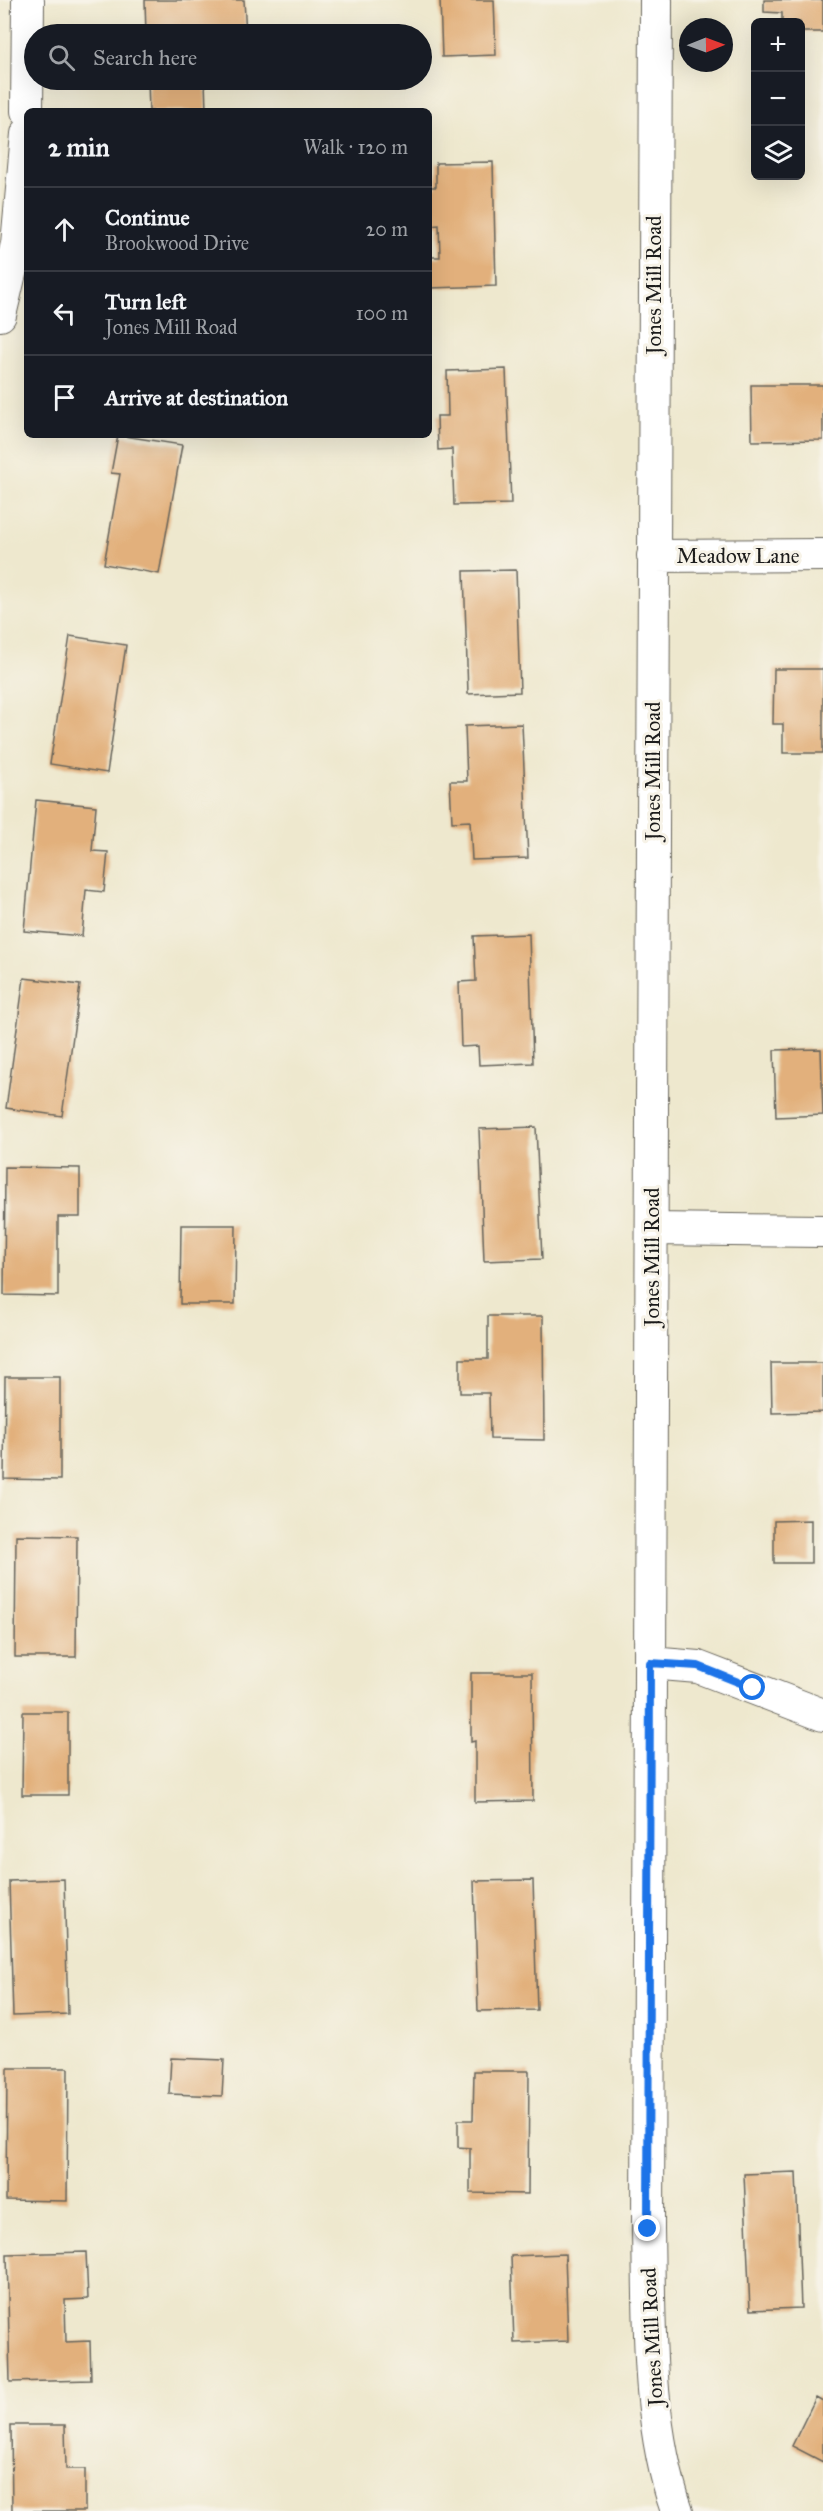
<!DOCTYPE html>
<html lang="en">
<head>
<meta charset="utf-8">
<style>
	:root { --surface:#171b24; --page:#242831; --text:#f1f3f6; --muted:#9ea1a6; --line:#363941 }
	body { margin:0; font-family:"IM FELL Great Primer",serif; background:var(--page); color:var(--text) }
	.controls { position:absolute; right:18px; top:18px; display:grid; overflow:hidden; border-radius:9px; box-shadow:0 6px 24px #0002 }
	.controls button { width:54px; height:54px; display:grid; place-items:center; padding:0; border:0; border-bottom:2px solid var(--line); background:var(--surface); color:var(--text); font:30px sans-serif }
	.compass { position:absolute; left:679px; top:18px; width:54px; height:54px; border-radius:50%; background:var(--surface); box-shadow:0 6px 24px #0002; rotate:89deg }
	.stop { position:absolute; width:18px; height:18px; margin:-14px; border:4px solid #1a73e8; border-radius:50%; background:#fff }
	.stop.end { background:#1a73e8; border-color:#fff; box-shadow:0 2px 6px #0008 }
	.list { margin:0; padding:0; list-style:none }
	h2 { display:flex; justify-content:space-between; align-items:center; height:78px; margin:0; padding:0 24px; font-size:26px }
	h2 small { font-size:20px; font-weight:400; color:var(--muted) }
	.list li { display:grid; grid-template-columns:39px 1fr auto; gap:18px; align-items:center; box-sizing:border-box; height:84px; padding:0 24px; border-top:2px solid var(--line) }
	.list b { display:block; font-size:22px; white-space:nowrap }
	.list p { margin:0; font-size:20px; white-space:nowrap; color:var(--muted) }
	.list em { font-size:20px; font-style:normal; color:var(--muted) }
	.icon { flex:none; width:33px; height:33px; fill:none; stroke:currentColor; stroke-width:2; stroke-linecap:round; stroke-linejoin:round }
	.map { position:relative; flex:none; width:823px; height:2511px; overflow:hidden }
	.search { position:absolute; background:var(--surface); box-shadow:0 6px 24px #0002; left:24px; top:24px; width:408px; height:66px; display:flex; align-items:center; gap:15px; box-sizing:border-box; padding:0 21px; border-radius:33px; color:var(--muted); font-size:22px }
	.panel { position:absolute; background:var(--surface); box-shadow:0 6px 24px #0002; left:24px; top:108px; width:408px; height:330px; border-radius:9px }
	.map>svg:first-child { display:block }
	.building { fill:#e2b07b }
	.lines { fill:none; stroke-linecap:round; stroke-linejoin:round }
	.street-casing { stroke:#66635a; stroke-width:34 }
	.street { stroke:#fff; stroke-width:32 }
	.route { stroke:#1a73e8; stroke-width:8 }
	.labels { text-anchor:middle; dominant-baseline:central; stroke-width:6; stroke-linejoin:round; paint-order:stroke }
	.street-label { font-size:21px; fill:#1c1c1c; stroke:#f7f3e8 }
</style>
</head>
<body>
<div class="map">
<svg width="823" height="2511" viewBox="0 0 823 2511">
	<rect width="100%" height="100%" fill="#f7f3e8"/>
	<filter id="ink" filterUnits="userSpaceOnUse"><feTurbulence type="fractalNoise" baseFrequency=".0167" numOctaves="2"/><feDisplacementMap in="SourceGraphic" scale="12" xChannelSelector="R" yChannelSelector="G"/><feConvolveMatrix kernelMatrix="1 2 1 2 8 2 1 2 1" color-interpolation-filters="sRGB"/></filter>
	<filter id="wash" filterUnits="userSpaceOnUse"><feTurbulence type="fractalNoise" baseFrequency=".008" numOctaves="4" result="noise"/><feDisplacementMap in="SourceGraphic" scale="24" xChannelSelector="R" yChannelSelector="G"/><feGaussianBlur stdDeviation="1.35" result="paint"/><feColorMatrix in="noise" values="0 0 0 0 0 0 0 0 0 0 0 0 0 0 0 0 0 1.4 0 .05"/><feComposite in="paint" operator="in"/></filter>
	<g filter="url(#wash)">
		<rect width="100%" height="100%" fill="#eee8ce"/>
		<g id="blocks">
			<path class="building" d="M145,0H244L246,34H146Z
				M440,0H494L496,55L442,57Z
				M764,0H823V32H800V22H782V13L764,12Z
				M148,80H205L206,111H149Z
				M493,162L496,286L429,288V257H440L439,225L429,226V187H436V163Z
				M506,369L511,504L454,505L452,449L438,450L437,416H448L447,371Z
				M751,385H823V440L752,441Z
				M118,435L182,445L159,574L104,564L120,474L111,473Z
				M516,570L520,692L468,694L464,571Z
				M70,636L126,645L107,773L50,764Z
				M774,669H823V753H783V724H773Z
				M522,724L528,858L472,860L470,821L452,822L450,781H467L465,726Z
				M36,800L96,806L92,851L108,852L104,892L86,890L82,936L24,931Z
				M529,934L533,1063L479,1065L478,1046L461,1047L459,982L476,981L474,936Z
				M24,978L80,985L62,1116L6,1108Z
				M821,1049L823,1115L776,1117L774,1050Z
				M536,1127L542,1259L484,1261L479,1129Z
				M5,1167L80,1168V1217H58V1296L4,1295Z
				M181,1225H236L235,1304H180Z
				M488,1316H543L544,1440L490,1439L489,1393H460V1359H488Z
				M771,1363H823V1412L772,1413Z
				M5,1377H60V1480L4,1479Z
				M811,1520V1563H774V1521Z
				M16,1535L77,1536L76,1657H15Z
				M471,1673H532L533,1801L475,1802V1741L471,1742Z
				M23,1712H68V1795H22Z
				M64,1879L68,2014L13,2016L9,1881Z
				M533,1880L537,2010L478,2011L474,1881Z
				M171,2058L224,2060L222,2096L169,2094Z
				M7,2068H68L67,2201L6,2200Z
				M474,2071H529L528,2194L470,2193V2148L458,2147V2120H473Z
				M796,2172L801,2308L750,2310L744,2174Z
				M86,2252L88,2299L65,2300L66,2342L90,2341L91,2380L10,2382L7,2254Z
				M565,2254L568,2341L514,2343L511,2256Z
				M816,2397L823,2401V2462L792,2446Z
				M11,2425H65L66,2469H85V2511H12Z"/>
		</g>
	</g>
	<g filter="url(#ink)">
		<use href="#blocks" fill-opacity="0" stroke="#66635a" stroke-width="1.5"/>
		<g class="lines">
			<g class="street-casing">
				<path id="street" d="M656,0L648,2229C650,2322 646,2422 677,2511
					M27,111L28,0
					M0,315L17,244L27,134
					M653,556L823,555
					M652,1229L823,1231
					M650,1663L698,1667L823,1715"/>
			</g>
			<use href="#street" class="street"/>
		</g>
	</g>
	<g class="lines" filter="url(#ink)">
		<path class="route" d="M648,2229L650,1663L698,1666L753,1688"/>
	</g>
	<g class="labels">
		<g class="street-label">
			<text transform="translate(654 285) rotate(-90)">Jones Mill Road</text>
			<text x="738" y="556">Meadow Lane</text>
			<text transform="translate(653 771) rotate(-90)">Jones Mill Road</text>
			<text transform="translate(652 1257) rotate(-90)">Jones Mill Road</text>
			<text transform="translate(652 2337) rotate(-93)">Jones Mill Road</text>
		</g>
	</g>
</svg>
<div class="controls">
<button>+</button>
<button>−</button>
<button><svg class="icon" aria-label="layers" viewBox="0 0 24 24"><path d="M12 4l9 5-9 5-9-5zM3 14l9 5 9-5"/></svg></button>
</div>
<svg class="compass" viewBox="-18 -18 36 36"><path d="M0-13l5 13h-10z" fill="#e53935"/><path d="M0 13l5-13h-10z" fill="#9ea1a6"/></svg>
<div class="stop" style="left:753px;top:1688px"></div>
<div class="stop end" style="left:648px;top:2229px"></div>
<div class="search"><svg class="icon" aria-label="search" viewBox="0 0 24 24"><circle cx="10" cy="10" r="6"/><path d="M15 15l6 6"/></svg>Search here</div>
<section class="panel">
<h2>2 min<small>Walk · 120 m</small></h2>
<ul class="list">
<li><svg class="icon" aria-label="ahead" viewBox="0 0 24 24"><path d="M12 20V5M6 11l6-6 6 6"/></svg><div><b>Continue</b><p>Brookwood Drive</p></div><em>20 m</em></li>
<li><svg class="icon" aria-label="left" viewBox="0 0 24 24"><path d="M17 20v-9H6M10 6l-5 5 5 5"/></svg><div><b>Turn left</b><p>Jones Mill Road</p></div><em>100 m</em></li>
<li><svg class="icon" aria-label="arrive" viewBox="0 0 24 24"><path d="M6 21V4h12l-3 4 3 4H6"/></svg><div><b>Arrive at destination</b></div></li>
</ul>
</section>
</div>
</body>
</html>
